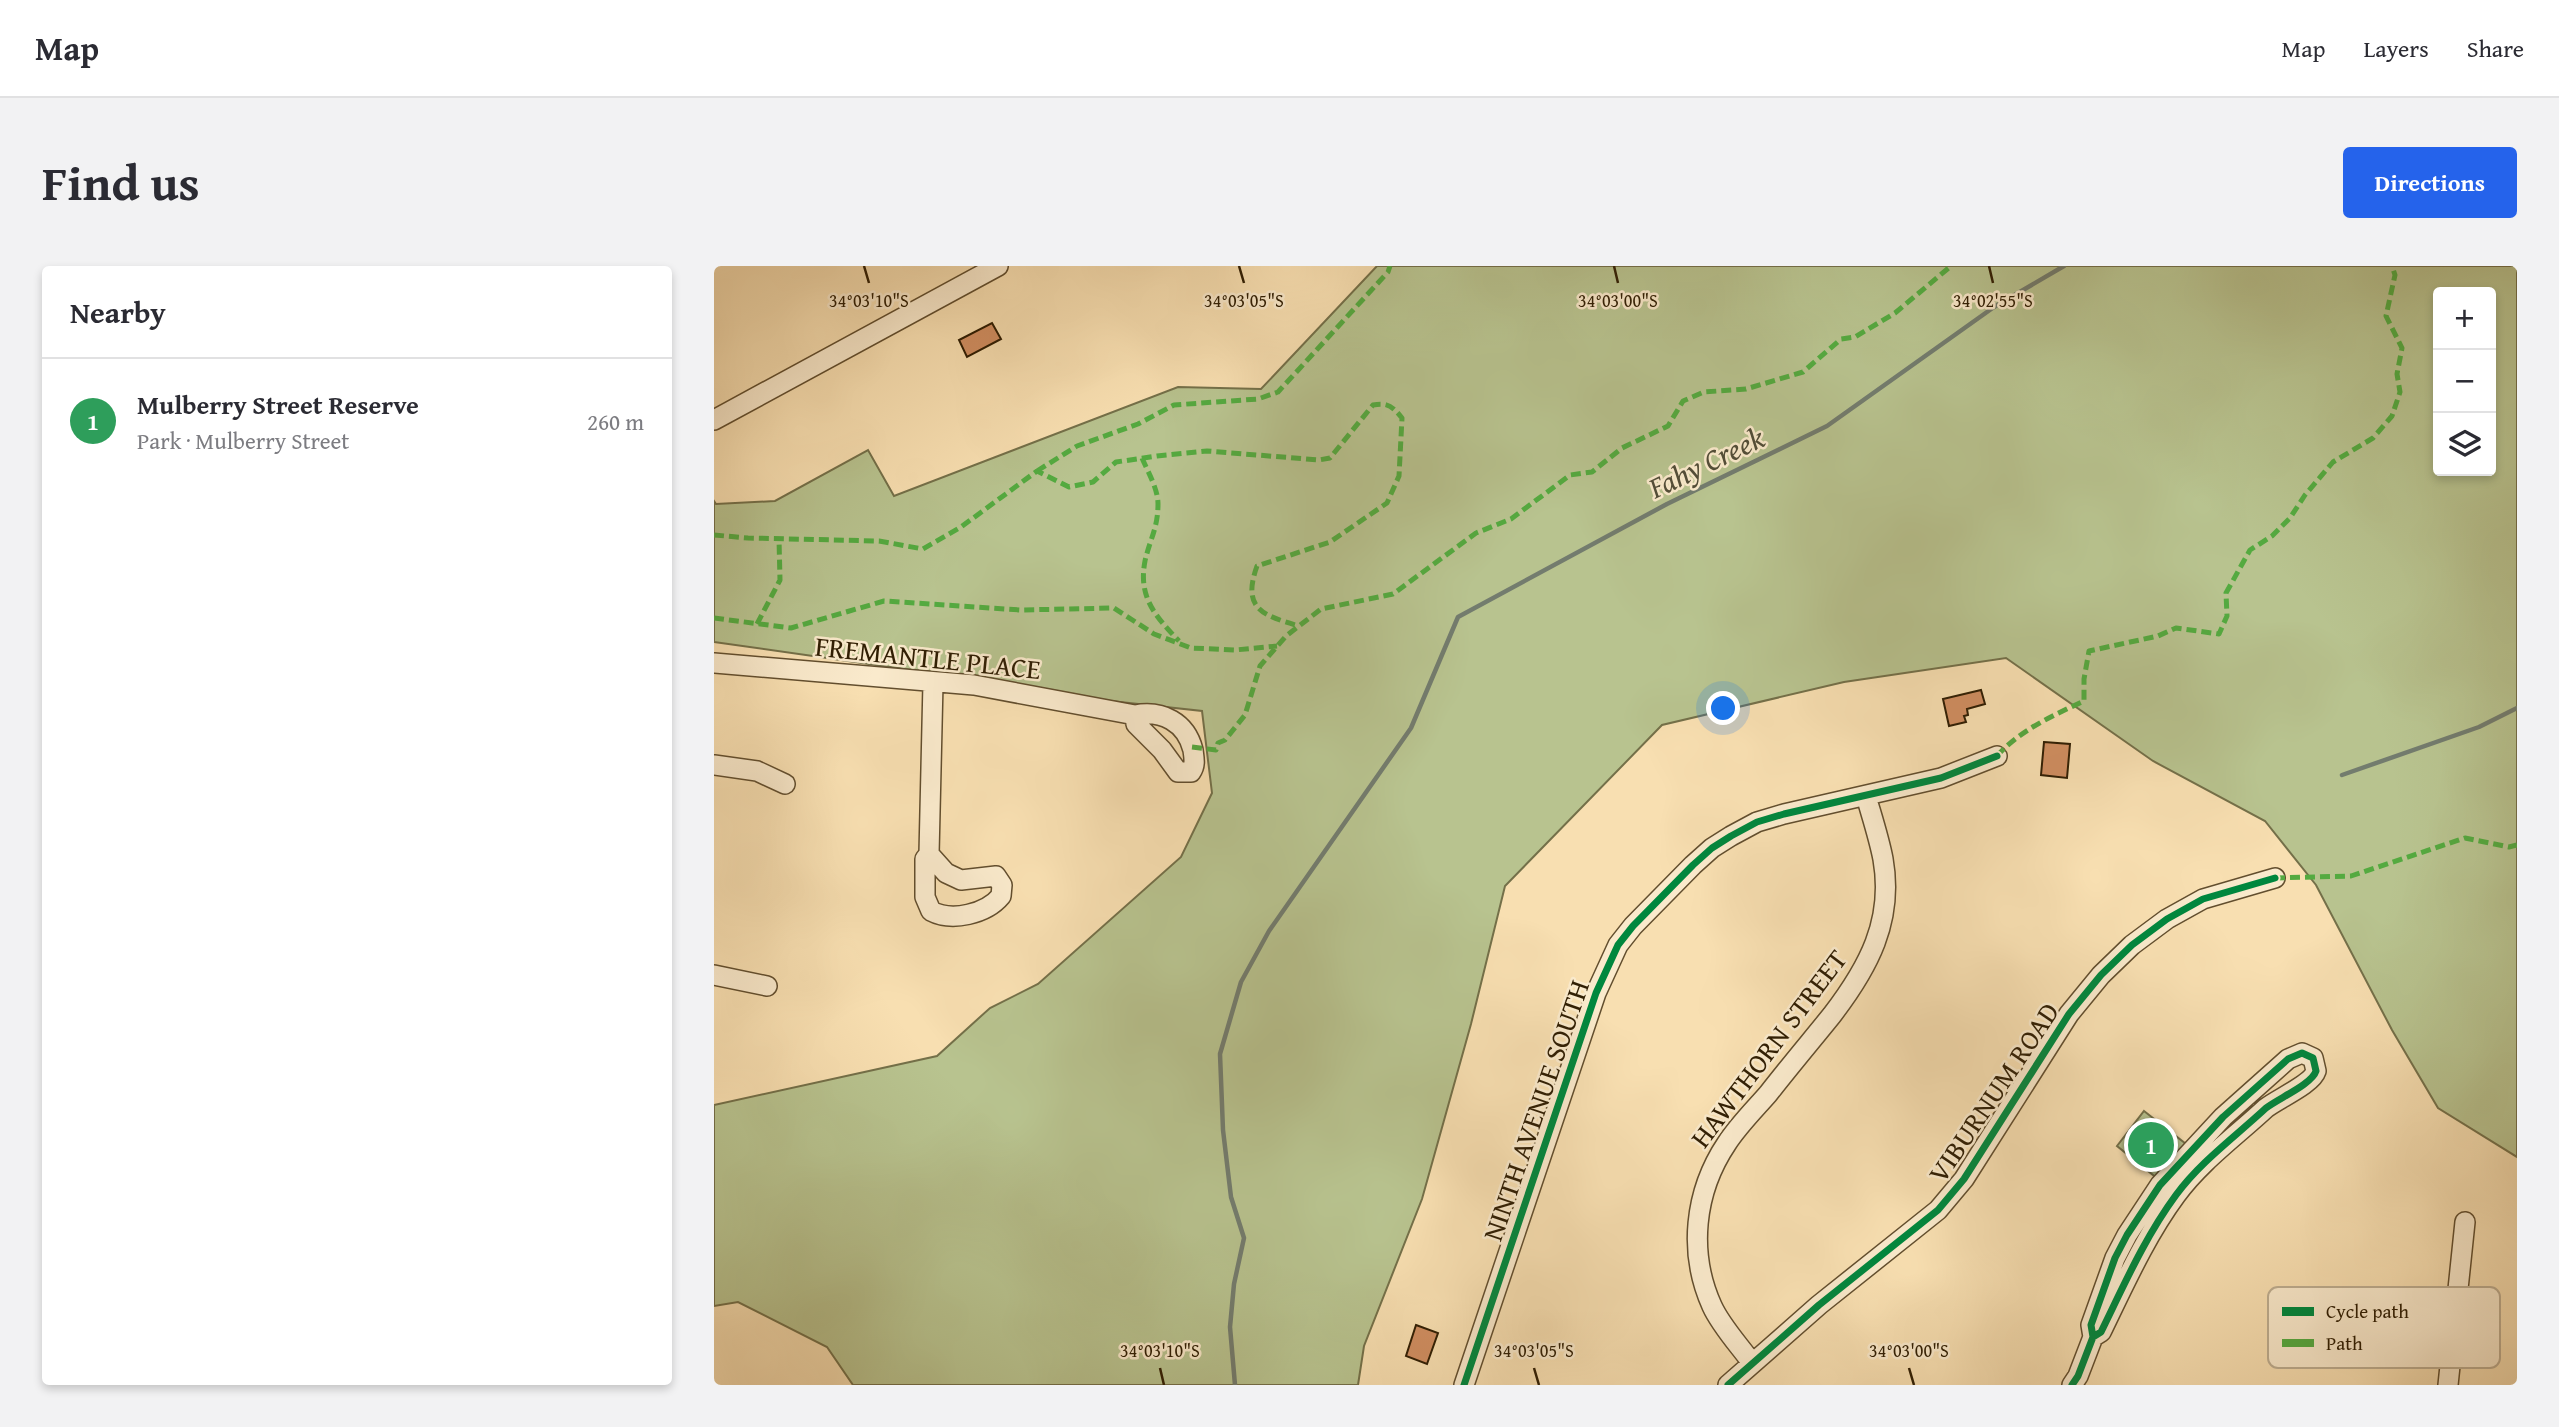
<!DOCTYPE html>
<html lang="en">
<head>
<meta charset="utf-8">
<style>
	:root { --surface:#fff; --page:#f2f2f3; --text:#2b2b33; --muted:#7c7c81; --line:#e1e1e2; --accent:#2563eb }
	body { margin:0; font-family:"Gentium Book Plus",serif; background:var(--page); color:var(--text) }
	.controls { position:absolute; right:21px; top:21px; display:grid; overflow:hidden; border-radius:7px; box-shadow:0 4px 10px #0003 }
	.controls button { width:63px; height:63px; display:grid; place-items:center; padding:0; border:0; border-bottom:2px solid var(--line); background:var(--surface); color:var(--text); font:35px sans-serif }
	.you { position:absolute; left:1010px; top:443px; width:24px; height:24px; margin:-18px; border:5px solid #fff; border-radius:50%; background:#1a73e8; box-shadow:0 0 0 10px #1a73e833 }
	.badge { display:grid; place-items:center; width:46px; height:46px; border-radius:50%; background:var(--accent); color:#fff; font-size:23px; font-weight:700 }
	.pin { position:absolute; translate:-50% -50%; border:4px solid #fff; box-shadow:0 2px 7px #0006 }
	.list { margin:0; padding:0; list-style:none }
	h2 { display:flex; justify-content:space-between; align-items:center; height:91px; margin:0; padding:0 28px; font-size:30px }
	h2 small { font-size:23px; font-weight:400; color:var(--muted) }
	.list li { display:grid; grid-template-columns:46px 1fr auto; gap:21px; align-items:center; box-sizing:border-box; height:126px; padding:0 28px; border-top:2px solid var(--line) }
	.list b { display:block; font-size:26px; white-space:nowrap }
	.list p { margin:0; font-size:23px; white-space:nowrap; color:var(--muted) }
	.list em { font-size:23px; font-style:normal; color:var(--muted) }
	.icon { flex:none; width:38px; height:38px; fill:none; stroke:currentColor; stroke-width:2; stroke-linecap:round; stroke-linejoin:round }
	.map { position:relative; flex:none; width:1803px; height:1119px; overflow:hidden; border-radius:7px }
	header { display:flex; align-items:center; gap:42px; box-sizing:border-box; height:98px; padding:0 35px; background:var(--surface); border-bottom:2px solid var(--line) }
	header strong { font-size:33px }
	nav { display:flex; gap:38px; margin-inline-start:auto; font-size:24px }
	.intro { display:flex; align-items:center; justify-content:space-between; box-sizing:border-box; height:168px; padding:0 42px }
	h1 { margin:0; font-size:49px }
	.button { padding:18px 32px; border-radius:7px; background:var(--accent); color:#fff; font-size:24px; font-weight:700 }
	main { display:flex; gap:42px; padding:0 42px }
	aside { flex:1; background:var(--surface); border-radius:7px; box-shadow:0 4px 10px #0003 }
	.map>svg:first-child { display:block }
	.green { fill:#b8c38f; stroke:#747049; stroke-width:2; fill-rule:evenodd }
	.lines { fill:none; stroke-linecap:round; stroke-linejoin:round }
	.stream { stroke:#737c6e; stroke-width:4.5 }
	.building { fill:#d08e61; stroke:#301e03; stroke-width:2 }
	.minor-casing { stroke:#624e2e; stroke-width:22 }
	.minor { stroke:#faeacc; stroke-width:19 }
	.quiet { stroke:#54aa40; stroke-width:5; stroke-dasharray:10 5; stroke-linecap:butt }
	.cycleway-casing { stroke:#faeacc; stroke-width:11 }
	.cycleway { stroke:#00873e; stroke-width:7 }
	.ticks { fill:none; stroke:#301e03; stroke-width:2.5 }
	.labels { text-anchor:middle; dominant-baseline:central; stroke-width:5; stroke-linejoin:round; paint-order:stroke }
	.street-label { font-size:28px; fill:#301e03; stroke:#faeacc }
	.water-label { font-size:30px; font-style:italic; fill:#524d38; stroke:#faeacc }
	.key { fill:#faeacc; stroke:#bdad90; stroke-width:2 }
	.key-label { font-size:19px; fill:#301e03 }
	.ticks-label { font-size:18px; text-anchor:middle; fill:#301e03; stroke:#faeacc; stroke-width:5; stroke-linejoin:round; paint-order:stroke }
</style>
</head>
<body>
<header>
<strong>Map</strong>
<nav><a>Map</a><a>Layers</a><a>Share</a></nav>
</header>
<div class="intro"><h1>Find us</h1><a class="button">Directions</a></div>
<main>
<aside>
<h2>Nearby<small></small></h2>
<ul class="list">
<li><span class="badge" style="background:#2e9e5b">1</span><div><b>Mulberry Street Reserve</b><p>Park · Mulberry Street</p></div><em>260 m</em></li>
</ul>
</aside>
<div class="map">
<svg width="1803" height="1119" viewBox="0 0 1803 1119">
	<rect width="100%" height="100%" fill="#f8dfb1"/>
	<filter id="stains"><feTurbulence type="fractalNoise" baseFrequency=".00286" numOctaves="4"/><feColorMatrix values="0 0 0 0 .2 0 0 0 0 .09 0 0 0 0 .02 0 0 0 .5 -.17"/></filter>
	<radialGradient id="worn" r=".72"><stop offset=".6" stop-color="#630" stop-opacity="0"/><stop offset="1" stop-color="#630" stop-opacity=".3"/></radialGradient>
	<path class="green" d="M663,0H1803V891L1724,842L1678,764L1602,619L1551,555L1439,495L1292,392L1130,416L948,459L791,620L757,758L708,933L650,1080L644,1119H139L113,1081L24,1036L0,1040V839L223,790L276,742L324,718L467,591L498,527L488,445L351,430L239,410L0,376V235L2,238L61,235L154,184L180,230L464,121L547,123ZM1724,26H1777V205H1724Z
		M1430,845L1472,878L1444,913L1403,880Z"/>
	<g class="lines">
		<path class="stream" d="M1628,509L1765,461L1803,442
			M521,1119L516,1061L520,1018L530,972L517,931L509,864L506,788L527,716L555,665L697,462L744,351L953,238L1113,160L1280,41L1350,0"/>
	</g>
	<path class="building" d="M278,57L287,73L253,91L245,74Z
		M1267,424L1271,438L1253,443L1254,449L1250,450L1252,456L1235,460L1229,433Z
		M1330,476L1356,478L1353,512L1327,509Z
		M702,1059L724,1067L713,1098L692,1090Z"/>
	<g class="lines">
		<g class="minor-casing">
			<path id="minor" d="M0,154L284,0
				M0,397L260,419L421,449C448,444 472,456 479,484C480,492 482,499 477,506H464L448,484L422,458L421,449
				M0,499L43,505L71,518
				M215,588L232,607L247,614L282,610L288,619L287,630C272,648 238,656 217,645L211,631V593L215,588L219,417
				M0,709L53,720
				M1038,1097C1025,1079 1007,1060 998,1040C974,987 980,926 1013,877C1024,860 1040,844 1054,828C1075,801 1097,775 1118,749C1154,702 1180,655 1169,593C1165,572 1158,551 1152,530
				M750,1119L882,727L904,679L919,660L979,599L998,582L1017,570L1043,556L1070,548L1227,512L1283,490
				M1014,1119L1105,1039L1224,944L1250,913L1355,748L1387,709L1418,679L1453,653L1489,633L1561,612
				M1358,1119L1364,1110L1379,1071L1377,1059L1401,992L1413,969L1446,919L1509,851L1574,793L1588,787L1599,792L1602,805C1598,818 1565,832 1552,842C1522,870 1486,896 1462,929C1431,971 1410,1019 1387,1066L1379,1071
				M1734,1119L1751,956"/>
		</g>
		<use href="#minor" class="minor"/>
		<path class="quiet" d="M428,192C434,206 444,223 444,238C444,262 436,273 431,295C424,331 441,350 465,375
			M323,205L363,180L424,158L460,139L544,133L564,126L674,6L676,0
			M0,269L34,272L165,275L209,283L247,261L323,205L355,221L379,216L402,196L443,190L493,185L605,194L616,192L659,139C674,136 679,141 688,152L685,210L673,237L616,276L543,300C528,342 547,349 585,360
			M0,352L77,362L170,335L307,344L400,342L440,368L477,382L521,384L563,380
			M43,358L66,314L65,273
			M478,481L502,484L504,477L511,474L531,449L546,400L572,370L607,343L679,328L762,267L797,253L856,209L878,206L908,182L954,160L969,135L990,126L1032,123L1089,106L1127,73L1141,71L1181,47L1237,0
			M1283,490C1306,464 1340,449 1370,435V413L1375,385L1444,370L1462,362L1505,368L1513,350L1512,327L1536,284L1558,270L1576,252L1591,229L1619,196L1659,172L1678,150L1686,126L1683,108L1688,82L1672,50L1681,9L1678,0
			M1561,612L1637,610L1751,572L1795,581L1803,579"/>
		<g class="cycleway-casing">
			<path id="cycleway" d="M750,1119L882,727L904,679L919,660L979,599L998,582L1017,570L1043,556L1070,548L1227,512L1283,490
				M1014,1119L1105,1039L1224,944L1250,913L1355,748L1387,709L1418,679L1453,653L1489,633L1561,612
				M1358,1119L1364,1110L1379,1071L1377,1059L1401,992L1413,969L1446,919L1509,851L1574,793L1588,787L1599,792L1602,805C1598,818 1565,832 1552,842C1522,870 1486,896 1462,929C1431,971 1410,1019 1387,1066L1379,1071"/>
		</g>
		<use href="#cycleway" class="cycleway"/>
	</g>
	<path class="ticks" d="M150,0L155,17M525,0L530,17M900,0L904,17M1275,0L1279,17M446,1102L450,1119M820,1102L825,1119M1195,1102L1200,1119"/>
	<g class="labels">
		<g class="street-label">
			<text transform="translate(214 391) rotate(6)">FREMANTLE PLACE</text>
			<text transform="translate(1054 782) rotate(-53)">HAWTHORN STREET</text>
			<text transform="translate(1279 826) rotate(-56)">VIBURNUM ROAD</text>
			<text transform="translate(821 844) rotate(-71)">NINTH AVENUE SOUTH</text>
		</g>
		<g class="water-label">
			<text transform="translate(992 196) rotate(-26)">Fahy Creek</text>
		</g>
	</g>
	<rect x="1554" y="1021" width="232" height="81" rx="10" class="key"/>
	<rect x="1568" y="1041" width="32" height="9" fill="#00873e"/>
	<rect x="1568" y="1073" width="32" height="8" fill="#54aa40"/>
	<g class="key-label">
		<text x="1612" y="1052">Cycle path</text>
		<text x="1612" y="1084">Path</text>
	</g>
	<g class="ticks-label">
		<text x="155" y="41">34°03'10"S</text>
		<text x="530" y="41">34°03'05"S</text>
		<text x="904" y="41">34°03'00"S</text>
		<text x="1279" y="41">34°02'55"S</text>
		<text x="446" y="1091">34°03'10"S</text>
		<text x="820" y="1091">34°03'05"S</text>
		<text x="1195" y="1091">34°03'00"S</text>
	</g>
	<rect width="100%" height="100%" filter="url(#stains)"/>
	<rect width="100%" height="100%" fill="url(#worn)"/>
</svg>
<div class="controls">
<button>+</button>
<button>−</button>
<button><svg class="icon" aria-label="layers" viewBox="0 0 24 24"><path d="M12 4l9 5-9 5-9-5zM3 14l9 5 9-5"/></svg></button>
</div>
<div class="you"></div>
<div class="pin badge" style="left:1437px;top:879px;background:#2e9e5b">1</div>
</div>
</main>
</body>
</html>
